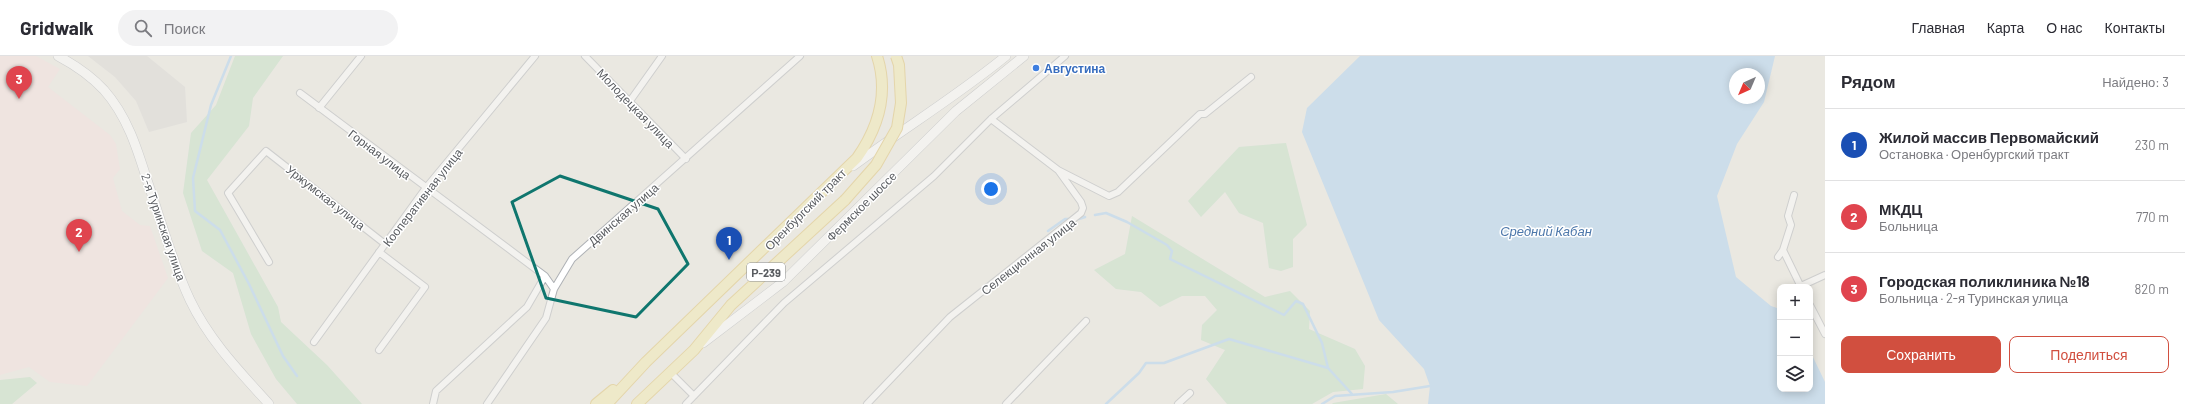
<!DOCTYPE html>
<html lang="ru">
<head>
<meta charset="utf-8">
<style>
	:root { --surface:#fff; --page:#f2f2f3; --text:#2b2b33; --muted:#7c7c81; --line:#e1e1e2; --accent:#d14f3f }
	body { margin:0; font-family:Barlow,sans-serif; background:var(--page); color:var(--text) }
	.controls { position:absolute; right:12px; bottom:12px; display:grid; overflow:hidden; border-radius:8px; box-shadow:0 2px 10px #0003 }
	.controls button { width:36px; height:36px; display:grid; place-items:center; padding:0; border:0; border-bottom:1px solid var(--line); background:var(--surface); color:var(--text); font:20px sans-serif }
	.compass { position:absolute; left:1729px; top:12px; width:36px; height:36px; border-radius:50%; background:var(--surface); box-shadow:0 2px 10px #0003; rotate:224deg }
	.you { position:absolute; left:991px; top:133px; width:14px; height:14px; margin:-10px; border:3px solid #fff; border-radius:50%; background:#1a73e8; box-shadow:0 0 0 6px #1a73e833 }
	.badge { display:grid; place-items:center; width:26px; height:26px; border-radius:50%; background:var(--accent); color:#fff; font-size:13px; font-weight:700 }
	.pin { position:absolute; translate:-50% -33px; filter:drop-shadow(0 1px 2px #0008) }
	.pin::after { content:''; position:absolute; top:21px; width:14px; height:12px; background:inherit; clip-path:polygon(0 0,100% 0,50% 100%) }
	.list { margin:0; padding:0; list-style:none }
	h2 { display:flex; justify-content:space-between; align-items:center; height:52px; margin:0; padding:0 16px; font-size:17px }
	h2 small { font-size:13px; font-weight:400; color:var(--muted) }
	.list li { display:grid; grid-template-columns:26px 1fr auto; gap:12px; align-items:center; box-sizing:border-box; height:72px; padding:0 16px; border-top:1px solid var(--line) }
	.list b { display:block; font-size:15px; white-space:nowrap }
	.list p { margin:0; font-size:13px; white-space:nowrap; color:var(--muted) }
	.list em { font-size:13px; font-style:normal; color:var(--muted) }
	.actions { display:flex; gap:8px; padding:12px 16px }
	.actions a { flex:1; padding:9px 0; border:1px solid var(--accent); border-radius:8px; text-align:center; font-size:14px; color:var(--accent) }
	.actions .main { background:var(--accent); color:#fff }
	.icon { flex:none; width:22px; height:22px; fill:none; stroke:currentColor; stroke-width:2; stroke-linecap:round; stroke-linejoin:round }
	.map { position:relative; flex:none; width:1825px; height:348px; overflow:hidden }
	header { display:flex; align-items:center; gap:24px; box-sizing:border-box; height:56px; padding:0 20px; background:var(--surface); border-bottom:1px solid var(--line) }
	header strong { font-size:19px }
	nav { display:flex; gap:22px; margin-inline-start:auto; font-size:14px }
	.search { width:280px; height:36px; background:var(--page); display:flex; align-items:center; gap:10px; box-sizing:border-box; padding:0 14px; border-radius:22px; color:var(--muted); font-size:15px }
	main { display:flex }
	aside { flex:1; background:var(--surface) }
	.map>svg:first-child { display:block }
	.industrial { fill:#d9d7d3 }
	.medical { fill:#f6e0dd }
	.green { fill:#c0dfc1 }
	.water { fill:#a8d0f3; fill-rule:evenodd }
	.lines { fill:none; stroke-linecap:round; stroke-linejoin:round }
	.stream { stroke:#a8d0f3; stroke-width:2.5 }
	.street-casing { stroke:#aeb1b5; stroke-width:8 }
	.secondary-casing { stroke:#adb0b4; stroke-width:10 }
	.primary-casing { stroke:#dec066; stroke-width:12 }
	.street { stroke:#fff; stroke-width:6 }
	.secondary { stroke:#fff; stroke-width:9 }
	.primary { stroke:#f4eaac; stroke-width:10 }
	.primary-bridge-casing { stroke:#dec066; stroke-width:12; stroke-linecap:butt }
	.primary-bridge { stroke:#f4eaac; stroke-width:10 }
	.marked { fill:none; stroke:#0f766e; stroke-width:3; stroke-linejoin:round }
	.shop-dot { fill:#3f7fe0; stroke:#fff; stroke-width:1.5 }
	.labels { text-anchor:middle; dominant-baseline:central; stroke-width:3; stroke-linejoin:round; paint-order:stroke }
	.shield { fill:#fff; stroke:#8b8d90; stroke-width:1 }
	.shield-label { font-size:11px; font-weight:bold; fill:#595c60 }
	.shop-label { font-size:12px; font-weight:bold; fill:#366cbe; stroke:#fff; text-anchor:start }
	.street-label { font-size:12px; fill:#595c60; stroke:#fff }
	.water-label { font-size:13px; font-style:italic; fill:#4c77aa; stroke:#fff }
</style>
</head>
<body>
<header>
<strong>Gridwalk</strong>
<div class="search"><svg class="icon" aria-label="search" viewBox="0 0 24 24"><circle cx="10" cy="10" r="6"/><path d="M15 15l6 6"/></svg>Поиск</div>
<nav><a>Главная</a><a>Карта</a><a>О нас</a><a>Контакты</a></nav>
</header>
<main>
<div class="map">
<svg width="1825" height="348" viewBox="0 0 1825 348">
	<rect width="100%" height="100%" fill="#eae8e1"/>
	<path class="industrial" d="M88,0H147L185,31L187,66L149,76L136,45L115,21Z"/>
	<path class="medical" d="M0,0H36L60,13L48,31L110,79L116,88L120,113L113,122L122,155L140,169L150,170L168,222L87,330L50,326L29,311L0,319Z"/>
	<path class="green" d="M235,0H283L253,42L249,70L207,124L278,251L281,266L327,309L362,348H297L276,323L251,278L233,217L202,195L183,137L191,77L216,49Z
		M1286,87L1307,169L1293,183V211L1281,215L1269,212L1263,167L1239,157L1225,136L1201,161L1188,145L1239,91Z
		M1132,160L1265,241L1290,235L1310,255L1309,273L1355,293L1365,310L1363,333L1333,336L1312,348H1227L1206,323L1225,294L1201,284L1202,269L1217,254L1205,240H1182L1160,251L1141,236L1116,233L1094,214L1125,198Z
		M30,321L37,327L12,348H0V324Z
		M1386,338L1398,348H1332L1333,347Z"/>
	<path class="water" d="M1360,0H1775L1764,46L1737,88L1717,140L1736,221L1771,250L1780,253V333H1810V295L1825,326V348H1428L1430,330L1424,313L1379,264L1302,76L1307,52ZM1735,18H1759V42H1735Z"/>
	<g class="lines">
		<path class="stream" d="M231,0L211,49L193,122L195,155L220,174L249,228L283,300L297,320
			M1095,159L1106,157L1127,166L1167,189L1172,195L1170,203L1284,259L1296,245L1303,248L1322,287L1328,312L1352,338
			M1079,163L1085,161
			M1048,175L1065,163H1072
			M1106,348L1139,317L1146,307H1164L1229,283L1328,312
			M1322,348L1335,340L1393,336L1430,330"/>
		<g class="street-casing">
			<path id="street" d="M585,0L686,103
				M300,37L545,220L554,233
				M630,45L662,0
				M319,52L361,0
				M991,63L1058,114L1109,140L1118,136L1200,58H1205L1251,21
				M1783,194L1801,231
				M379,196L425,231L379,294
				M1778,201L1783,194L1791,169L1788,160L1794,139
				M269,206L228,137L266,95L385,188
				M1801,230L1825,219
				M1810,249L1825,278
				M314,286L425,133L535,0
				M671,317L694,340
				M433,348L436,335L527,251L545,220
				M487,348L546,262L554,233L572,203L800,0
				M686,348L784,247L934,120L991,63L1065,0
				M867,348L950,261L1081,157L1083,152L1081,146L1058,114
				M1006,348L1086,265
				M1178,348L1190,337"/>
		</g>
		<g class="secondary-casing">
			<path id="secondary" d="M58,0C75,9 91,20 104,34C127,60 137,92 147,124C161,164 172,206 190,244C209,284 240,316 269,348
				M853,110C903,73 957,40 1006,0
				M703,287L783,226L956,55L1024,0"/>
		</g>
		<g class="primary-casing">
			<path id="primary" d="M596,348L613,334
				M607,348L646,306L857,102C878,72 889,37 877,0
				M637,348L694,294L731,249L845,144"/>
		</g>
		<use href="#street" class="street"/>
		<use href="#secondary" class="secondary"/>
		<use href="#primary" class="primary"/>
		<g class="primary-bridge-casing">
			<path id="primary-bridge" d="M845,144L876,109L897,72L901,47L899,9L896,0"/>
		</g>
		<use href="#primary-bridge" class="primary-bridge"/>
	</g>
	<path d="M0 0H1825V348H0ZM560,120L658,153L688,208L636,261L546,242L512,146Z" fill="#eae8e1" fill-opacity=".55" fill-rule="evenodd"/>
	<path class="marked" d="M560,120L658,153L688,208L636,261L546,242L512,146Z"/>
	<circle class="shop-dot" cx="1036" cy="12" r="4"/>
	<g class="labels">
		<rect class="shield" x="747" y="207" width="38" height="18" rx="3"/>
		<g class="shield-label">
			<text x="766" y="216">Р-239</text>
		</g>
		<g class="shop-label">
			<text x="1044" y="12">Августина</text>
		</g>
		<g class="street-label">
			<text transform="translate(636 52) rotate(46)">Молодецкая улица</text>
			<text transform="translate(380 98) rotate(37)">Горная улица</text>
			<text transform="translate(326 141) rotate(38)">Уржумская улица</text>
			<text transform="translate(422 141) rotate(-52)">Кооперативная улица</text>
			<text transform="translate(861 150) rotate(-45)">Фермское шоссе</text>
			<text transform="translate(805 153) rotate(-45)">Оренбургский тракт</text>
			<text transform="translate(623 158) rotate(-41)">Двинская улица</text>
			<text transform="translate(164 171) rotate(71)">2-я Туринская улица</text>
			<text transform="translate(1028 200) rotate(-38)">Селекционная улица</text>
		</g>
		<g class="water-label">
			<text x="1546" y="175">Средний Кабан</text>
		</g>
	</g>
</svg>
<div class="controls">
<button>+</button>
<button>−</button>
<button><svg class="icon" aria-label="layers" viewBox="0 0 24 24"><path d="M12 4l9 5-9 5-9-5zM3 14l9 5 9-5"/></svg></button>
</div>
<svg class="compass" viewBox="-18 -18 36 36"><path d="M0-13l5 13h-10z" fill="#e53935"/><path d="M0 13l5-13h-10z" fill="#7c7c81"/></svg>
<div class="you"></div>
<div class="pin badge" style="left:729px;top:204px;background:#1a4fb4">1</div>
<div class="pin badge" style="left:79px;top:196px;background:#e0444e">2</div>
<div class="pin badge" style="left:19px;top:43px;background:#e0444e">3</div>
</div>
<aside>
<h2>Рядом<small>Найдено: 3</small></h2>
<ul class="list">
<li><span class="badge" style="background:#1a4fb4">1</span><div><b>Жилой массив Первомайский</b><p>Остановка · Оренбургский тракт</p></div><em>230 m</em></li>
<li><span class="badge" style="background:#e0444e">2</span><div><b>МКДЦ</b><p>Больница</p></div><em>770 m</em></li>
<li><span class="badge" style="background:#e0444e">3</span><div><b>Городская поликлиника №18</b><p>Больница · 2-я Туринская улица</p></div><em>820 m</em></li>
</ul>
<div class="actions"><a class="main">Сохранить</a><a>Поделиться</a></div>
</aside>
</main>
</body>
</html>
